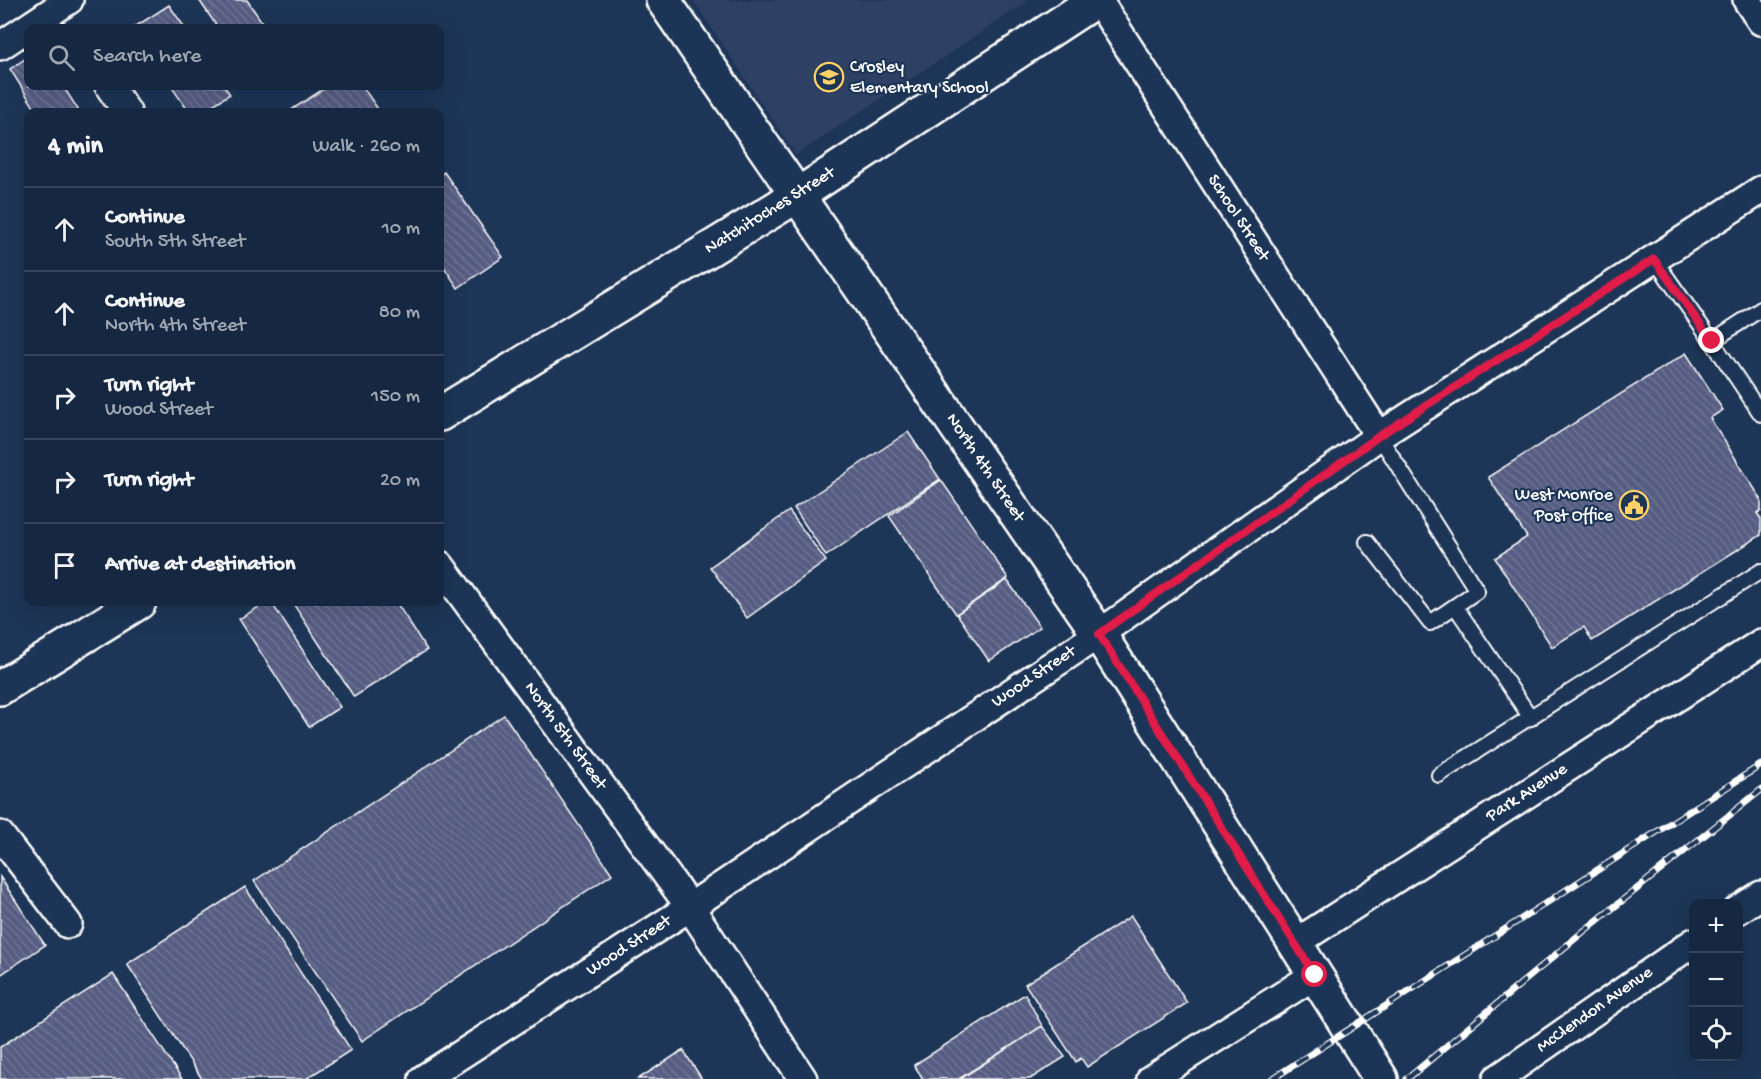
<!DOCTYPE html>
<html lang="en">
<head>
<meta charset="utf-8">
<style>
	:root { --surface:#162841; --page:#23344c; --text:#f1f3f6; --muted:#9ea6b1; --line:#35445a }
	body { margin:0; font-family:"Gochi Hand",sans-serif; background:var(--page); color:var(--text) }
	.controls { position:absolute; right:18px; bottom:18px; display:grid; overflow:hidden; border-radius:12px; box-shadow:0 6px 24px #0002 }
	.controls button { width:54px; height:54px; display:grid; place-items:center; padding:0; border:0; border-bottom:2px solid var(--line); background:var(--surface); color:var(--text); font:30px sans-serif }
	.stop { position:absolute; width:18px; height:18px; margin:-14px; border:4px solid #e11d48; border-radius:50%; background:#fff }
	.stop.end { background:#e11d48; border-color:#fff; box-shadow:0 2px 6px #0008 }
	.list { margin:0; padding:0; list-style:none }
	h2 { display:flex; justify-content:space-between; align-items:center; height:78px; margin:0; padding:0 24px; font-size:26px }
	h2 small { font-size:20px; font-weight:400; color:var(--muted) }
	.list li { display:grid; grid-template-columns:39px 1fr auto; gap:18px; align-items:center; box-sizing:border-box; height:84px; padding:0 24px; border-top:2px solid var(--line) }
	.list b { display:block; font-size:22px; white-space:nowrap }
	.list p { margin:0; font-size:20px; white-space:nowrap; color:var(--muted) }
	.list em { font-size:20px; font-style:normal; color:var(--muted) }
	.icon { flex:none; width:33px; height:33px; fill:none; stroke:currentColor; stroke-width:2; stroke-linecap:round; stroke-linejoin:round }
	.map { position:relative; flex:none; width:1761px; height:1079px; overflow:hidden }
	.search { position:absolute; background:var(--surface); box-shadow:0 6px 24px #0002; left:24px; top:24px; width:420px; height:66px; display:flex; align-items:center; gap:15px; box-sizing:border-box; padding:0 21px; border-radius:12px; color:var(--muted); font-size:22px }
	.panel { position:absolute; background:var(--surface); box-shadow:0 6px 24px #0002; left:24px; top:108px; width:420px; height:498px; border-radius:12px }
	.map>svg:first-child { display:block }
	.built { fill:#2e4164 }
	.building { fill:url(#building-back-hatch); stroke:#fff; stroke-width:1.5 }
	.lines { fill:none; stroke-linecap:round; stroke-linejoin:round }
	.lane-casing { stroke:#fff; stroke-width:18 }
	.street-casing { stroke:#fff; stroke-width:32 }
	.secondary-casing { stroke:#fff; stroke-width:38 }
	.lane { stroke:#1d3557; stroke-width:14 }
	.street { stroke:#1d3557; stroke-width:27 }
	.secondary { stroke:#1d3557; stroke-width:33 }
	.rail-casing { stroke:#fff; stroke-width:7 }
	.rail { stroke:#1d3557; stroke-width:4.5; stroke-dasharray:14; stroke-linecap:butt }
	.route { stroke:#e11d48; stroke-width:8 }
	.labels { text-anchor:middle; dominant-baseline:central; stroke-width:4.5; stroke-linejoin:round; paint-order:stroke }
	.poi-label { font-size:18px; fill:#fff; stroke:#1d3557; text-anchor:start }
	.street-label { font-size:18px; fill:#fff; stroke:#1d3557 }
</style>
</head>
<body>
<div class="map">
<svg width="1761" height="1079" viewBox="0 0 1761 1079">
	<defs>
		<pattern id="building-back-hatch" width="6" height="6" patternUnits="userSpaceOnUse" patternTransform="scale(1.5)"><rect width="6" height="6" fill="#575d82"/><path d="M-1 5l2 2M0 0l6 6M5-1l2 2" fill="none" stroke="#707595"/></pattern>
	</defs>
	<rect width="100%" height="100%" fill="#1d3557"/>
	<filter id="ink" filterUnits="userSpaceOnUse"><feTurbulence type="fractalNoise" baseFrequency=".0167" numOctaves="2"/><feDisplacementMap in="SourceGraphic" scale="12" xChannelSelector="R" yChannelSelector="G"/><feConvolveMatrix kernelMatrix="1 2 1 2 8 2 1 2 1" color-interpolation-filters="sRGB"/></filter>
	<g filter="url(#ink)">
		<path class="built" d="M693,0H1030L796,155Z"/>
		<path class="building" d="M199,0H247L266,28H218Z
			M169,5L185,28H133Z
			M28,57V86H63L79,111L37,112L10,69Z
			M171,86H224L230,94L202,112H189Z
			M328,86H362L380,112H288Z
			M444,172L503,257L458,288L440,261V175Z
			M1686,353L1723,410L1710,418L1761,499V511L1757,513L1761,519V535L1592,641L1584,627L1552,647L1495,558L1527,537L1488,477Z
			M908,432L940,479L826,556L794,508Z
			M941,480L1008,578L956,614L889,516Z
			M789,511L826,561L747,618L710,567Z
			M1007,580L1040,627L989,661L957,614Z
			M267,602H271L340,707L309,727L239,619Z
			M292,602H396L427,650L354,697Z
			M504,715L612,874L362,1041L254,881Z
			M0,877L45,945L0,975Z
			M245,887L351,1050L306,1079H202L127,964Z
			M1131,916L1187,1003L1087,1067L1081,1058L1076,1062L1025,984Z
			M113,974L182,1079H0V1047Z
			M1025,994L1042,1026L959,1079H923L914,1065Z
			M1042,1026L1065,1057L1030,1079H960Z
			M683,1050L702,1079H638Z"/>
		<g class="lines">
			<g class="lane-casing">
				<path id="lane" d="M1654,259L1712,341L1761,309
					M1712,341L1761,414
					M1379,436L1477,591L1455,606L1531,718
					M1367,542L1430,623L1455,606
					M1439,775L1761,571"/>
			</g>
			<g class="street-casing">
				<path id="street" d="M1098,0L1379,436
					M1747,0L1761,21
					M0,46L69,0
					M109,86L127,112
					M440,565L690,907L803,1079
					M0,835L68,924
					M1738,910L1761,895
					M1294,944L1761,643
					M423,1079L690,907L1099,634L1379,436L1761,190
					M1151,1079L1315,975
					M1497,1079L1694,942"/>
			</g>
			<g class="secondary-casing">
				<path id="secondary" d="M663,0L1099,634L1381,1079
					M440,414L798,195L1096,0
					M0,688L139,602"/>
			</g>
			<use href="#lane" class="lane"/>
			<use href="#street" class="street"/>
			<use href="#secondary" class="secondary"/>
			<g class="rail-casing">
				<path id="rail" d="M1272,1079L1761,765
					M1407,1079L1584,931L1761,790"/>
			</g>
			<use href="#rail" class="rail"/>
		</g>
	</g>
	<g class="lines" filter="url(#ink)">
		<path class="route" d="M1315,975L1099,634L1379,436L1654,259L1712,341"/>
	</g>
	<defs>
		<g id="school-ring" transform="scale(1.5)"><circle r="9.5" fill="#1d3557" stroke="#ffd166" stroke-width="1.5"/><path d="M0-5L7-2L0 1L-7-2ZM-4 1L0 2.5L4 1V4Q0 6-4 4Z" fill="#ffd166"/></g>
		<g id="civic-ring" transform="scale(1.5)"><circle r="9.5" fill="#1d3557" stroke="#ffd166" stroke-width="1.5"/><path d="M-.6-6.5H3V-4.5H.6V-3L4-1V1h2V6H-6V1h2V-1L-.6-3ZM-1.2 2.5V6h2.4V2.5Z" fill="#ffd166"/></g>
	</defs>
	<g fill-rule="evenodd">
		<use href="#school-ring" x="829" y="77"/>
		<use href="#civic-ring" x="1634" y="505"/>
	</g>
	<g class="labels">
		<g class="poi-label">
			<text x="850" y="67">Crosley<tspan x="850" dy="21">Elementary School</tspan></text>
			<text x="1613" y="495" text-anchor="end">West Monroe<tspan x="1613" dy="21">Post Office</tspan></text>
		</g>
		<g class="street-label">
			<text transform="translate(770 211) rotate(-32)">Natchitoches Street</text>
			<text transform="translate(1238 218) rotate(57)">School Street</text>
			<text transform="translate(985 468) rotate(56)">North 4th Street</text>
			<text transform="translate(1034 677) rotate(-34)">Wood Street</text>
			<text transform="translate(565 736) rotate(54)">North 5th Street</text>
			<text transform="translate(1527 793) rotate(-33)">Park Avenue</text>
			<text transform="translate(629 946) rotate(-33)">Wood Street</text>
			<text transform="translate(1595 1010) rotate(-35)">McClendon Avenue</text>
		</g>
	</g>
</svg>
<div class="controls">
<button>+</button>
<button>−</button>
<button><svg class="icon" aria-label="locate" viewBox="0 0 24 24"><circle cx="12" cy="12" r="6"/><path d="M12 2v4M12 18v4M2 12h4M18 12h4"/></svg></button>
</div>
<div class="stop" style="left:1315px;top:975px"></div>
<div class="stop end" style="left:1712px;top:341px"></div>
<div class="search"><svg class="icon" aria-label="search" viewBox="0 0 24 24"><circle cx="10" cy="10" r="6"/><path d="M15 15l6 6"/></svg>Search here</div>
<section class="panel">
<h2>4 min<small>Walk · 260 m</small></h2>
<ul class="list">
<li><svg class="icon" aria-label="ahead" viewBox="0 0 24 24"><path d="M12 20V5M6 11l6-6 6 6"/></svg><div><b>Continue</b><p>South 5th Street</p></div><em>10 m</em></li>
<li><svg class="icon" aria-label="ahead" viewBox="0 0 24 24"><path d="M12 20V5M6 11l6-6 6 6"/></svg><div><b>Continue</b><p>North 4th Street</p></div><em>80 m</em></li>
<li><svg class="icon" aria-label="right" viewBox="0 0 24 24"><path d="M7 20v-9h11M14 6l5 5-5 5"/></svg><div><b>Turn right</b><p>Wood Street</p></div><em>150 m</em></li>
<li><svg class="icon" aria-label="right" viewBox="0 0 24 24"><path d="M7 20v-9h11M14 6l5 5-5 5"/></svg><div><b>Turn right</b></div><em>20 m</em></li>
<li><svg class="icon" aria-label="arrive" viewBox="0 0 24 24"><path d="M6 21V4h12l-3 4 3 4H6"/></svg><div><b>Arrive at destination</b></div></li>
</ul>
</section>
</div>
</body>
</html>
